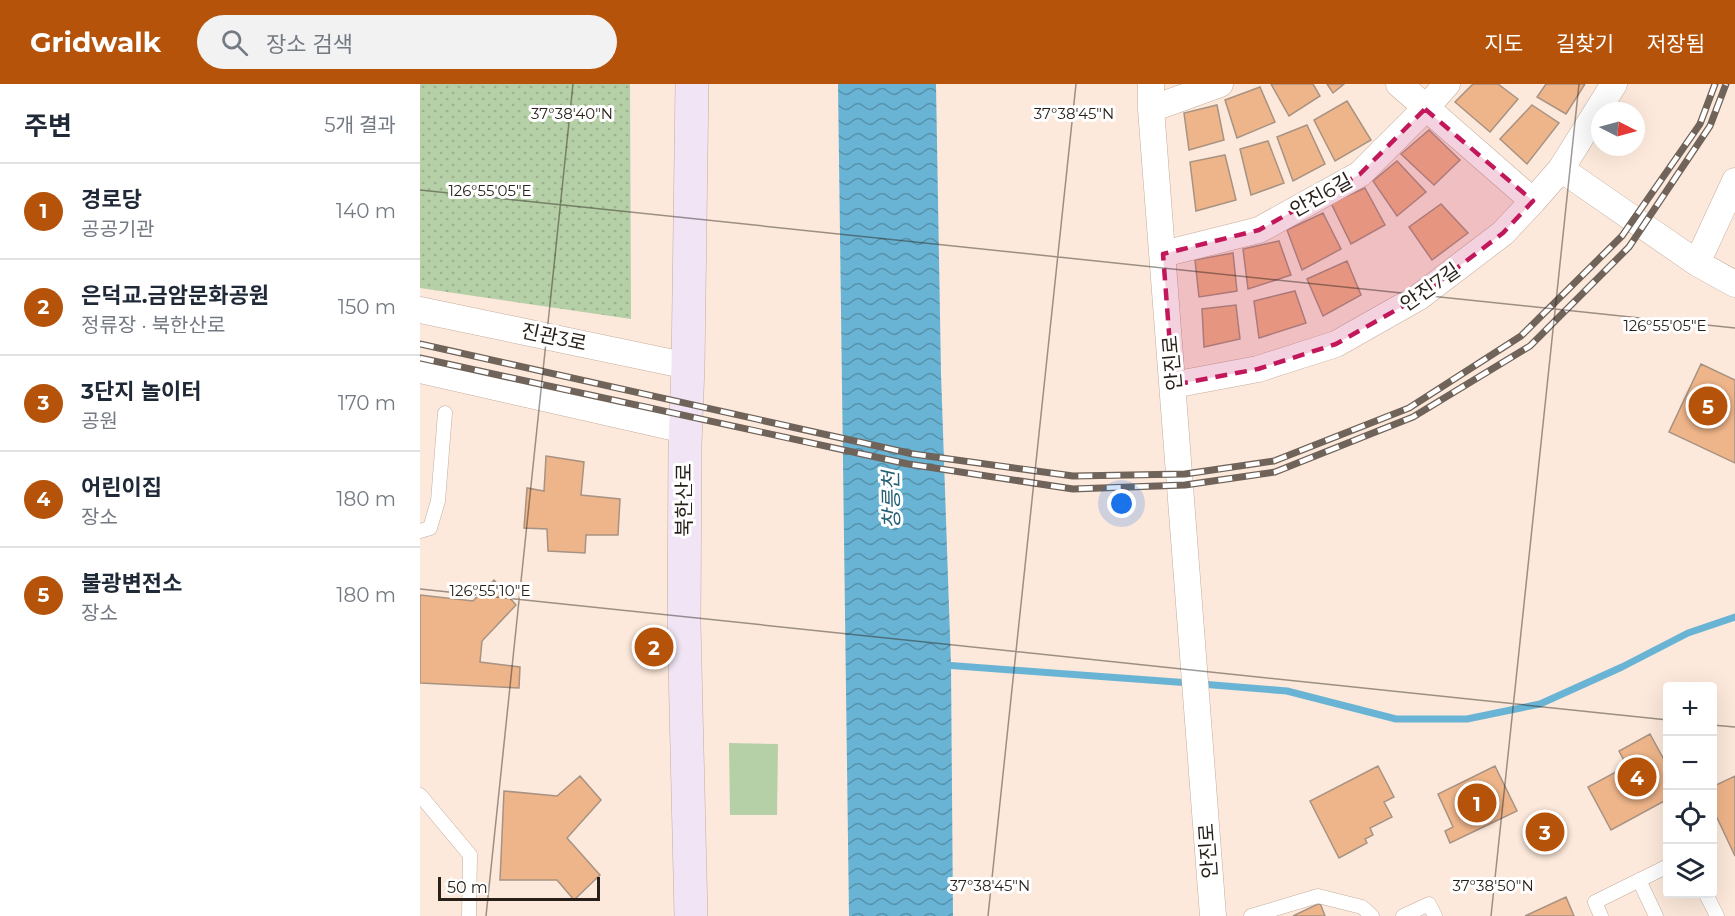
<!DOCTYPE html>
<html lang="ko">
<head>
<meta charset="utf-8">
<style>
	:root { --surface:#fff; --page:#f2f2f3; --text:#1f2937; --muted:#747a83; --line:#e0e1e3; --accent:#b45309 }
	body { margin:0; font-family:Montserrat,"Noto Sans KR",sans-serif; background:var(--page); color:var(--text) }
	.controls { position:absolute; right:18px; bottom:18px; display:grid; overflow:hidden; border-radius:6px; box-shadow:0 6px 24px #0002 }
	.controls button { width:54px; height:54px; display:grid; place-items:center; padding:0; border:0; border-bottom:2px solid var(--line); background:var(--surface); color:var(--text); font:30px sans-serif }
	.compass { position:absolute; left:1171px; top:18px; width:54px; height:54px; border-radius:50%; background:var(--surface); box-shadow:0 6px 24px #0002; rotate:96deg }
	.scale { position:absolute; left:18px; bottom:15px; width:162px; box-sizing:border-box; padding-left:6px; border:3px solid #271f18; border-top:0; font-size:16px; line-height:21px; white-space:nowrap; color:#271f18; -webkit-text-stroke:4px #fff; paint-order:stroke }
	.you { position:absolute; left:702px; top:420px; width:21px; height:21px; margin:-15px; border:4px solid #fff; border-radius:50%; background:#1a73e8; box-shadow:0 0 0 9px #1a73e833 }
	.badge { display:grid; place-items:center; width:39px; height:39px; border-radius:50%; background:var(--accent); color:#fff; font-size:20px; font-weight:700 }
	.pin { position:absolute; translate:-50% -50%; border:3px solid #fff; box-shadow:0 2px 6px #0006 }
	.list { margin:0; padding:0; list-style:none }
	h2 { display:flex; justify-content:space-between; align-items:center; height:78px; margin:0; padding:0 24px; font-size:26px }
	h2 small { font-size:20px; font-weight:400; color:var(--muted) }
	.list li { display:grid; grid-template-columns:39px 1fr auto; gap:18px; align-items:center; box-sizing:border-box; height:96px; padding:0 24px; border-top:2px solid var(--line) }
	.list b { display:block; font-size:22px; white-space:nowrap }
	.list p { margin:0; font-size:20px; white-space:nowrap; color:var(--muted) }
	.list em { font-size:20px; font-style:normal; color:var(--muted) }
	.icon { flex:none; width:33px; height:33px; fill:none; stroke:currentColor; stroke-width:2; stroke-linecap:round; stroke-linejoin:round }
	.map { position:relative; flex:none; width:1315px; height:832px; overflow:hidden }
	header { display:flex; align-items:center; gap:36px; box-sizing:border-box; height:84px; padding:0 30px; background:var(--accent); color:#fff }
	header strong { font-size:28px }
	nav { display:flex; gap:33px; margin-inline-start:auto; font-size:21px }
	.search { width:420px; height:54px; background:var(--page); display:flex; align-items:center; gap:15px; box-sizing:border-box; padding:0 21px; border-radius:33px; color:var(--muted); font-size:22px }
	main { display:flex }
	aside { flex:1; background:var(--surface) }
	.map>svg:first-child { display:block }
	.park { fill:url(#park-dots) }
	.pitch { fill:#b5cfa6 }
	.water { fill:url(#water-waves) }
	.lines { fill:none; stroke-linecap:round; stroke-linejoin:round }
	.stream { stroke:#69b4d4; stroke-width:7 }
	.building { fill:#efb58a; stroke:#a89282; stroke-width:1.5 }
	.service-casing { stroke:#c4ad9d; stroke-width:15 }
	.minor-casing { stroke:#c4ad9d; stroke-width:27 }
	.secondary-casing { stroke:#c4ad9d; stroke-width:34 }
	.service { stroke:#fff; stroke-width:14 }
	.minor { stroke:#fff; stroke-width:26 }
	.secondary { stroke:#f0e4f5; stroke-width:33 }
	.rail-casing { stroke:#6f635a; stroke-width:7 }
	.rail { stroke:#fff; stroke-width:4.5; stroke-dasharray:14; stroke-linecap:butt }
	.marked { fill:#c2185b; fill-opacity:0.2; stroke:#c2185b; stroke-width:4.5; stroke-dasharray:12 8; stroke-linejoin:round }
	.ticks { fill:none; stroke:#271f18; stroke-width:1.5; stroke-opacity:0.45 }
	.labels { text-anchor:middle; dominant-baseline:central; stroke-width:6; stroke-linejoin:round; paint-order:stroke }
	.street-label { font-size:20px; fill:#271f18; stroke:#fff }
	.water-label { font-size:21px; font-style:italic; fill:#256077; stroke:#fff }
	.ticks-label { font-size:15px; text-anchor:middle; fill:#271f18; stroke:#fff; stroke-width:6; stroke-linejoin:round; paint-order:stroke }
</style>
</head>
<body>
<header>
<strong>Gridwalk</strong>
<div class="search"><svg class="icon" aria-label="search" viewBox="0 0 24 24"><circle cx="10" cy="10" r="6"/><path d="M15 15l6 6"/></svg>장소 검색</div>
<nav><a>지도</a><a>길찾기</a><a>저장됨</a></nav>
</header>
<main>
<aside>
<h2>주변<small>5개 결과</small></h2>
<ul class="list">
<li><span class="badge">1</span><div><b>경로당</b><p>공공기관</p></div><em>140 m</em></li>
<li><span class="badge">2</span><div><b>은덕교.금암문화공원</b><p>정류장 · 북한산로</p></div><em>150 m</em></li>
<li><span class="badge">3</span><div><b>3단지 놀이터</b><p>공원</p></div><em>170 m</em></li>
<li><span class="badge">4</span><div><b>어린이집</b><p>장소</p></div><em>180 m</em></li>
<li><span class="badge">5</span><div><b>불광변전소</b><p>장소</p></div><em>180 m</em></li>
</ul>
</aside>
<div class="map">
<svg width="1315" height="832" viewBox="0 0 1315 832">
	<defs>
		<pattern id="park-dots" width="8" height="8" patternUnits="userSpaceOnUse" patternTransform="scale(1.5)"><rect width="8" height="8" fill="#b5cfa6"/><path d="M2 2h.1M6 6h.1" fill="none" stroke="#9cb18e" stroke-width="1.8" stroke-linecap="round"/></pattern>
		<pattern id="water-waves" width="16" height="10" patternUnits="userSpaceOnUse" patternTransform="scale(1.5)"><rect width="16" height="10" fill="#69b4d4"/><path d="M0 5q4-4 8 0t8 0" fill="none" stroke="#5692ab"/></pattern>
	</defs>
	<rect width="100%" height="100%" fill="#fce9db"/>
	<path class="park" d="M0,0H210L211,235L0,204Z"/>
	<path class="pitch" d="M309,659L358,660L357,731H310Z"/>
	<path class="water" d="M418,0H516L521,290L531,581L533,832H429Z"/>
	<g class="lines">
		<path class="stream" d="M524,581L770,599
			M781,600L867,607L976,635H1047L1120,620L1202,583L1268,549L1315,533"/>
	</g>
	<path class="building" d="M851,0H893L900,12L869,32Z
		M907,0H924L913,9Z
		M1053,0H1078L1098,15L1070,48L1035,18Z
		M1126,0H1165L1146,30L1117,13Z
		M840,3L855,38L817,54L805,16Z
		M927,17L951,56L915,77L894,36Z
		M797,21L804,56L769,66L764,29Z
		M1112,21L1139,39L1107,80L1080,55Z
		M887,41L905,80L873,97L857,53Z
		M1009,46L1040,76L1014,101L981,70Z
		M848,57L864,99L831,111L820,65Z
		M805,71L816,116L776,127L770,78Z
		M977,77L1006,108L977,132L953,97Z
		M945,104L965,141L931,160L911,119Z
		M1021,120L1048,149L1012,176L989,143Z
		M903,129L921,165L882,186L867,146Z
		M859,157L871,191L828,205L823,165Z
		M813,169L817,207L779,213L775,176Z
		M927,177L941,211L903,232L887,195Z
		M875,207L886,239L839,254L834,217Z
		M816,221L820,255L784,263L782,225Z
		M1281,280L1315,296V379L1249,348Z
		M126,372L164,378L161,411L200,415L198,451H166L165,469L128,467L127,445L104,444L107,404L124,407Z
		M74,496L96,521L62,557L60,578L100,583L99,604L0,599V511L53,517Z
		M1230,650L1248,683V715L1191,746L1168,703L1207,682L1199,667Z
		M958,682L974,713L964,718L972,733L950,744L953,751L945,755L947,759L919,774L890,717Z
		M1075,682L1097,727L1030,759L1025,747L1033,743L1018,710Z
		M160,692L181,716L147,754L180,791L154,816L137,796H80L84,707L137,712Z
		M1315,692V772L1292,723V703Z
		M1146,813L1154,832H1105Z
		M900,819L905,832H873Z"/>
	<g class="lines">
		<g class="service-casing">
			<path id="service" d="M0,447L10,444L18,417L25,329
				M0,711L50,771L49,832
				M1219,796L1236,832
				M1286,810L1297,832
				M831,832L898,812L942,823L952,832
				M983,832L1009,820L1015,832
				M1181,832L1175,818L1248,782"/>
		</g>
		<g class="minor-casing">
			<path id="minor" d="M731,0V25L793,832
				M979,0L1113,117
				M731,25L800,0
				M1141,85L1277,179L1315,200
				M743,170L839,146L940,90L1005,25L1027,0
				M1277,179L1315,97
				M0,226L268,282
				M0,286L265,346
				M753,301L838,285L916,260L999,213L1083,149L1113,117L1141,85L1194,0"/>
		</g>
		<g class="secondary-casing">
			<path id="secondary" d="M271,832L264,539L265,361L268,282L272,0"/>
		</g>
		<use href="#service" class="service"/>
		<use href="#minor" class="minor"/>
		<use href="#secondary" class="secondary"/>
		<g class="rail-casing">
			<path id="rail" d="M0,260L493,370L653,392L765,390L854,377L989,324L1101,252L1202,152L1280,40L1295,0
				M0,274L488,380L653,405L765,401L855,388L993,333L1110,262L1209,163L1290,42L1306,0"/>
		</g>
		<use href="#rail" class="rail"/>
	</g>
	<path class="marked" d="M1005,25L1113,117L1083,149L999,213L916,260L838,285L753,301L743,170L839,146L940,90Z"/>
	<path class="ticks" d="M0,106L1315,244M0,505L1248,636M1292,641L1315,643M66,832L153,0M568,832L656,0M1071,832L1159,0"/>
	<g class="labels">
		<g class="street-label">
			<text transform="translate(901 111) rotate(-29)">안진6길</text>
			<text transform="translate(1010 203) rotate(-35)">안진7길</text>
			<text transform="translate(134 253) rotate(12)">진관3로</text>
			<text transform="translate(752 279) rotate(-95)">안진로</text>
			<text transform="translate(264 416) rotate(-90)">북한산로</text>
			<text transform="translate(788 767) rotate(-94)">안진로</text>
		</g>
		<g class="water-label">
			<text transform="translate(471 416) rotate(-91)">창릉천</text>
		</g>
	</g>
	<g class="ticks-label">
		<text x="152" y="35">37°38'40"N</text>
		<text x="654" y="35">37°38'45"N</text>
		<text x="70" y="112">126°55'05"E</text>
		<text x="1245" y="247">126°55'05"E</text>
		<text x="70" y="512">126°55'10"E</text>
		<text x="570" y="807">37°38'45"N</text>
		<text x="1073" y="807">37°38'50"N</text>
	</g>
</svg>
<div class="controls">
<button>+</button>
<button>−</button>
<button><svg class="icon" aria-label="locate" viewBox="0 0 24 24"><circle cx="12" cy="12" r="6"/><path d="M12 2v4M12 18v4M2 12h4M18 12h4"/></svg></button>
<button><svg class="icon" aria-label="layers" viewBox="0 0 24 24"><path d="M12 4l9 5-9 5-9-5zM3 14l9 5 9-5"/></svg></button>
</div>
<svg class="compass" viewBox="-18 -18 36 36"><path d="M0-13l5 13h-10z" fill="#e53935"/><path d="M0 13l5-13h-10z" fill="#747a83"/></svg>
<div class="scale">50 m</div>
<div class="you"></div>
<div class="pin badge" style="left:1057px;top:719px">1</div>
<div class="pin badge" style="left:234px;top:563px">2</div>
<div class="pin badge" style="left:1125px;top:748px">3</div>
<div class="pin badge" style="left:1217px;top:693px">4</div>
<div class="pin badge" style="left:1288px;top:322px">5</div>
</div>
</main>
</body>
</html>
